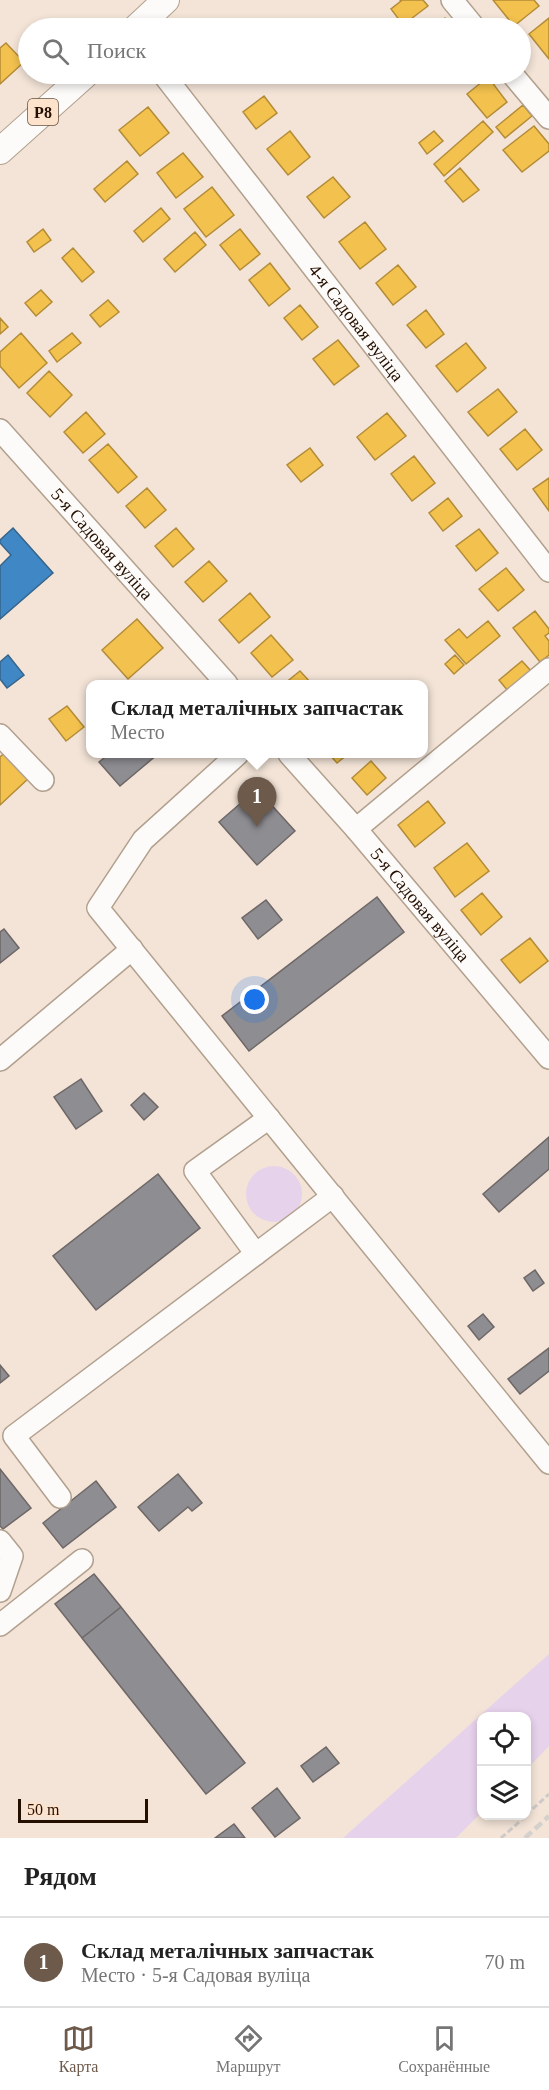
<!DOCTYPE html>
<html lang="ru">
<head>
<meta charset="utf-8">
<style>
	:root { --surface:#fff; --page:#f6f6f6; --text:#222; --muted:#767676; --line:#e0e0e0; --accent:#6d5a4b }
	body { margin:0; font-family:"Times New Roman",serif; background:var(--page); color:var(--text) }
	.controls { position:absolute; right:18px; bottom:18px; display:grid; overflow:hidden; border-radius:12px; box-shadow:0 3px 9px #0003 }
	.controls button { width:54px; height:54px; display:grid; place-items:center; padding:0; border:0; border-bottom:2px solid var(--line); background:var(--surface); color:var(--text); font:30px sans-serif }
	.scale { position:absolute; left:18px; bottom:15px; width:130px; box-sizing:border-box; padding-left:6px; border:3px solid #250f00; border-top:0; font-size:16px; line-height:21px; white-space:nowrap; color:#250f00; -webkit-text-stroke:4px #fee3cc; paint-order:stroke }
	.you { position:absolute; left:255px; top:1000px; width:21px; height:21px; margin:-15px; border:4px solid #fff; border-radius:50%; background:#1a73e8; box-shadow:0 0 0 9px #1a73e833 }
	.badge { display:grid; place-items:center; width:39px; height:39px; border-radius:50%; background:var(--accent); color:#fff; font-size:20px; font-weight:700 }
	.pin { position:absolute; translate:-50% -50px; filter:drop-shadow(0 2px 3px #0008) }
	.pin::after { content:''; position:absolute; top:32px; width:21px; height:18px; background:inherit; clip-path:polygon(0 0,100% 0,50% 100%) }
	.popup { position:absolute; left:86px; top:680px; width:342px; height:78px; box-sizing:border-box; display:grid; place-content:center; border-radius:12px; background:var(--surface); filter:drop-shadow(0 2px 4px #0005); font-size:20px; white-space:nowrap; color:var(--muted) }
	.popup b { font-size:22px; color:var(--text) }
	.popup::after { content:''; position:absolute; left:50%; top:100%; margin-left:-12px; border:12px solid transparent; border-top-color:var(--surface) }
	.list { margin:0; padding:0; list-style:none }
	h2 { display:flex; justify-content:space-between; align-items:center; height:78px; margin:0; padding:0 24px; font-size:26px }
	h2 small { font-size:20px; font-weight:400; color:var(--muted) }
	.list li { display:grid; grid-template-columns:39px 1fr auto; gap:18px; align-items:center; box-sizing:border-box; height:90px; padding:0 24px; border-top:2px solid var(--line) }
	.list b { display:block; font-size:22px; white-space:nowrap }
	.list p { margin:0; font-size:20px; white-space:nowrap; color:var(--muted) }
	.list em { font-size:20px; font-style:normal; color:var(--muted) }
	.icon { flex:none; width:33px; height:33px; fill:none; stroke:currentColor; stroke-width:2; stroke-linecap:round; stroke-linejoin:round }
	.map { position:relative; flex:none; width:549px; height:1838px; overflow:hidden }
	.search { position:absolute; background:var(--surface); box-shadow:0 3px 9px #0003; left:18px; right:18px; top:18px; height:66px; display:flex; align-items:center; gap:15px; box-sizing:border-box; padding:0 21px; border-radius:33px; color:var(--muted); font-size:22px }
	.sheet { height:168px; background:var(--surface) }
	nav { display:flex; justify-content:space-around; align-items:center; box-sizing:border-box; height:84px; border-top:2px solid var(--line); background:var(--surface); font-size:16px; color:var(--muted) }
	nav a { display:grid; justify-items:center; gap:3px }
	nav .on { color:var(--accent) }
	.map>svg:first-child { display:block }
	.grass { fill:#e6d2eb }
	.homes { fill:#f2c14e; stroke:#b48c37; stroke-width:1.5 }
	.schools { fill:#3f88c5; stroke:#37648a; stroke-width:1.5 }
	.industry { fill:#8d8d92; stroke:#6e6766; stroke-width:1.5 }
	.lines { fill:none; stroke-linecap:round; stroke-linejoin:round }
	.minor-casing { stroke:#b2a08e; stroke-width:24 }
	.major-casing { stroke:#b2a08e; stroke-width:28 }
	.path { stroke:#cfcac7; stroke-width:3; stroke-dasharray:6 3; stroke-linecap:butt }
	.minor { stroke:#fdfbf9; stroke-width:21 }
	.major { stroke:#fdfbf9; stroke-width:26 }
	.rail { stroke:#d4d0cb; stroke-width:4.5; stroke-dasharray:9 4.5; stroke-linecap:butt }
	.labels { text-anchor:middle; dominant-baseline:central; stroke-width:6; stroke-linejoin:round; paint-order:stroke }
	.shield { fill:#fee3cc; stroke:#664f3d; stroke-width:1.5 }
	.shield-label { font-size:16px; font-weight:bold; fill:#250f00 }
	.street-label { font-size:18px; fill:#250f00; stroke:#fee3cc }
</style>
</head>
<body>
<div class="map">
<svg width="549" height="1838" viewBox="0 0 549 1838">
	<rect width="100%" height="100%" fill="#f3e4d7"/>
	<path class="grass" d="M246 1194a28 28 0 1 1 56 0a28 28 0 1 1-56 0Z
		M549,1654V1746L527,1769L526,1716H482L481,1813L456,1838H343Z"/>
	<path class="homes" d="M400,0H423L428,6L403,25L391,9L401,1Z
		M493,0H534L539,6L514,26Z
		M445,18L453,28H432Z
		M549,18V59L529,34Z
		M6,43L24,62L0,84V48Z
		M488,77L507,102L487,118L467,94Z
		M264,96L277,113L256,129L243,112Z
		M523,105L532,116L505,138L496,127Z
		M148,107L169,133L140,156L119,130Z
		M483,121L493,132L444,176L434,164Z
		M534,126L549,144V151L522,172L503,150Z
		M290,131L310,157L288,175L267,149Z
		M434,131L443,141L427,154L419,143Z
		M183,153L203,177L176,198L157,173Z
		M127,161L138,174L105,202L94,189Z
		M460,168L479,190L463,202L445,181Z
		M333,177L350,197L324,218L307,197Z
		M212,187L234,215L206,237L184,209Z
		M161,208L170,219L143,242L134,231Z
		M365,222L386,249L360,269L339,242Z
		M43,229L51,240L34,252L27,242Z
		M240,229L260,254L240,270L220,245Z
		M195,232L206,245L175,272L164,259Z
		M73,248L94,272L82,282L62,258Z
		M270,263L290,289L269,306L249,280Z
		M398,265L416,287L393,305L376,283Z
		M41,290L52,302L36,316L25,303Z
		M108,300L119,312L100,327L90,315Z
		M300,305L318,327L302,340L284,318Z
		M426,310L444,334L426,348L407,325Z
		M0,318L8,327L0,334Z
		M21,333L47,363L19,388L0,366V352Z
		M72,333L81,343L57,362L49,351Z
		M338,340L359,366L334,385L313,359Z
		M466,343L486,368L457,392L436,366Z
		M49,371L72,395L50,417L27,393Z
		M498,389L517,412L488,436L468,412Z
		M86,412L105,434L83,453L64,432Z
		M387,413L406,436L375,460L357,437Z
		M525,429L542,450L517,470L500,449Z
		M108,444L137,477L118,493L89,460Z
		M310,448L323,465L301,482L287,465Z
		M414,456L435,483L412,501L391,474Z
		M549,478V511L533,489Z
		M147,488L166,510L145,528L126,506Z
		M448,498L462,516L443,531L429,513Z
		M176,528L194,549L173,567L155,546Z
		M479,529L498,553L476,571L456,546Z
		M209,561L227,581L203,602L185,582Z
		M506,568L524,590L498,611L479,589Z
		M250,593L270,617L239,643L219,620Z
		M535,611L549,629V633L545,636L549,641V655L540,662L513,628Z
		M137,619L163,648L128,679L102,650Z
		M488,621L500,636L466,664L445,640L459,629L467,638Z
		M271,635L293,660L272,677L251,653Z
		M455,655L464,665L454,674L445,664Z
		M522,661L532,672L508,691L499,680Z
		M300,671L312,684H284Z
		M67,706L84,727L66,741L49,719Z
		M7,751L30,777L0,805V757Z
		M329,754H348L337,763Z
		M371,761L386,778L367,795L352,778Z
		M428,801L445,823L415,847L398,825Z
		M467,843L489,871L455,897L434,868Z
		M482,893L502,917L481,935L461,910Z
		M530,938L548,961L520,983L501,960Z"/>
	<path class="schools" d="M13,528L53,573L0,619V566L11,555L0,543V540Z
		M8,655L24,675L7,688L0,679V662Z"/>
	<path class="industry" d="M109,754H158L120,786L99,762Z
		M257,789L295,831L257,865L219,822Z
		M377,897L404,932L249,1051L222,1016Z
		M266,900L282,920L258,939L242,918Z
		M4,929L19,948L0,963V932Z
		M81,1079L102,1111L76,1129L54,1097Z
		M144,1093L158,1107L144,1120L131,1105Z
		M549,1137V1169L499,1212L483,1194Z
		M158,1174L200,1228L96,1310L53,1256Z
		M535,1270L544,1283L533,1291L524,1278Z
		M483,1314L494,1327L479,1340L468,1326Z
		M549,1348V1371L520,1394L508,1379Z
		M0,1365L9,1376L0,1383Z
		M0,1469L31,1508L3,1529L0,1526Z
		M178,1474L202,1503L192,1511L188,1507L159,1531L138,1507Z
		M96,1481L116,1507L63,1548L43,1523Z
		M94,1574L121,1607L82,1638L55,1604Z
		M121,1607L245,1763L206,1794L82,1638Z
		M326,1747L339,1763L313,1782L301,1766Z
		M277,1788L300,1818L275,1837L252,1808Z
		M234,1824L245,1838H215Z"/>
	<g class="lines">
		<g class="minor-casing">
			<g id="minor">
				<path d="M452,0L475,28"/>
				<path id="s1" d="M163,74L549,571"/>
				<path d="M512,74L549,118"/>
				<path id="s2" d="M0,430L227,684"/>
				<path d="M0,735L43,780"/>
				<path d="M238,754L143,840L98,908L549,1463"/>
				<path id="s3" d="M289,754L356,829L549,1058"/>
				<path d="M356,829L549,669"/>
				<path d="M0,1060L132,949"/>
				<path d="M256,1254L195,1171L269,1118"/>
				<path d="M60,1497L14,1436L333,1196"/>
				<path d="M0,1541L12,1556L0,1591"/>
				<path d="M0,1625L82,1560"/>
			</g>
		</g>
		<g class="major-casing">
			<path id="major" d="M136,28L166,0
				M0,151L86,74"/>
		</g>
		<path class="path" d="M109,28L116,21
			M526,1815L549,1794
			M501,1838L526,1816"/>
		<use href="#minor" class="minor"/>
		<use href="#major" class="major"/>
		<path class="rail" d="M525,1838L549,1816"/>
	</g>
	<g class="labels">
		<rect class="shield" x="28" y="99" width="30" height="26" rx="4.5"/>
		<g class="shield-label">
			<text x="43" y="112">Р8</text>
		</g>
		<g class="street-label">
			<text stroke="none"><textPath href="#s1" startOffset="315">4-я Садовая вуліца</textPath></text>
			<text stroke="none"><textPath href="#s2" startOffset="153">5-я Садовая вуліца</textPath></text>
			<text stroke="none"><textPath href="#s3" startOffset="200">5-я Садовая вуліца</textPath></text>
		</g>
	</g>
</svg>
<div class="controls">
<button><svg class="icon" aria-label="locate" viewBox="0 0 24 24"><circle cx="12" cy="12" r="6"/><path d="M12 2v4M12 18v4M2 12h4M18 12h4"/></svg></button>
<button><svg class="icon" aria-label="layers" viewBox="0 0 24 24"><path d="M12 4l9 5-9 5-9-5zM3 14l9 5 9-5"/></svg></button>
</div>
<div class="scale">50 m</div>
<div class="you"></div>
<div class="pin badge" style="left:257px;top:827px">1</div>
<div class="popup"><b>Склад металічных запчастак</b>Место</div>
<div class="search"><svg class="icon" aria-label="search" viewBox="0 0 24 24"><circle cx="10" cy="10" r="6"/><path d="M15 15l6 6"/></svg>Поиск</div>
</div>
<section class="sheet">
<h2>Рядом<small></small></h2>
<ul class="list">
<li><span class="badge">1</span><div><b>Склад металічных запчастак</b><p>Место · 5-я Садовая вуліца</p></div><em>70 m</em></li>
</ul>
</section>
<nav>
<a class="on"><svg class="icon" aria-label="map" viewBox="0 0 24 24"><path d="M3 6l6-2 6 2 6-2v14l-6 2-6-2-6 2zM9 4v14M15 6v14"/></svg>Карта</a>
<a><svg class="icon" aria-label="directions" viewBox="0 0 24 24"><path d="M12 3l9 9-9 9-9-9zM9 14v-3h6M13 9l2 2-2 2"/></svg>Маршрут</a>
<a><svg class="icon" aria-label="saved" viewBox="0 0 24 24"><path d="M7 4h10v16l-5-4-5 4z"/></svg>Сохранённые</a>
</nav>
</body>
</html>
